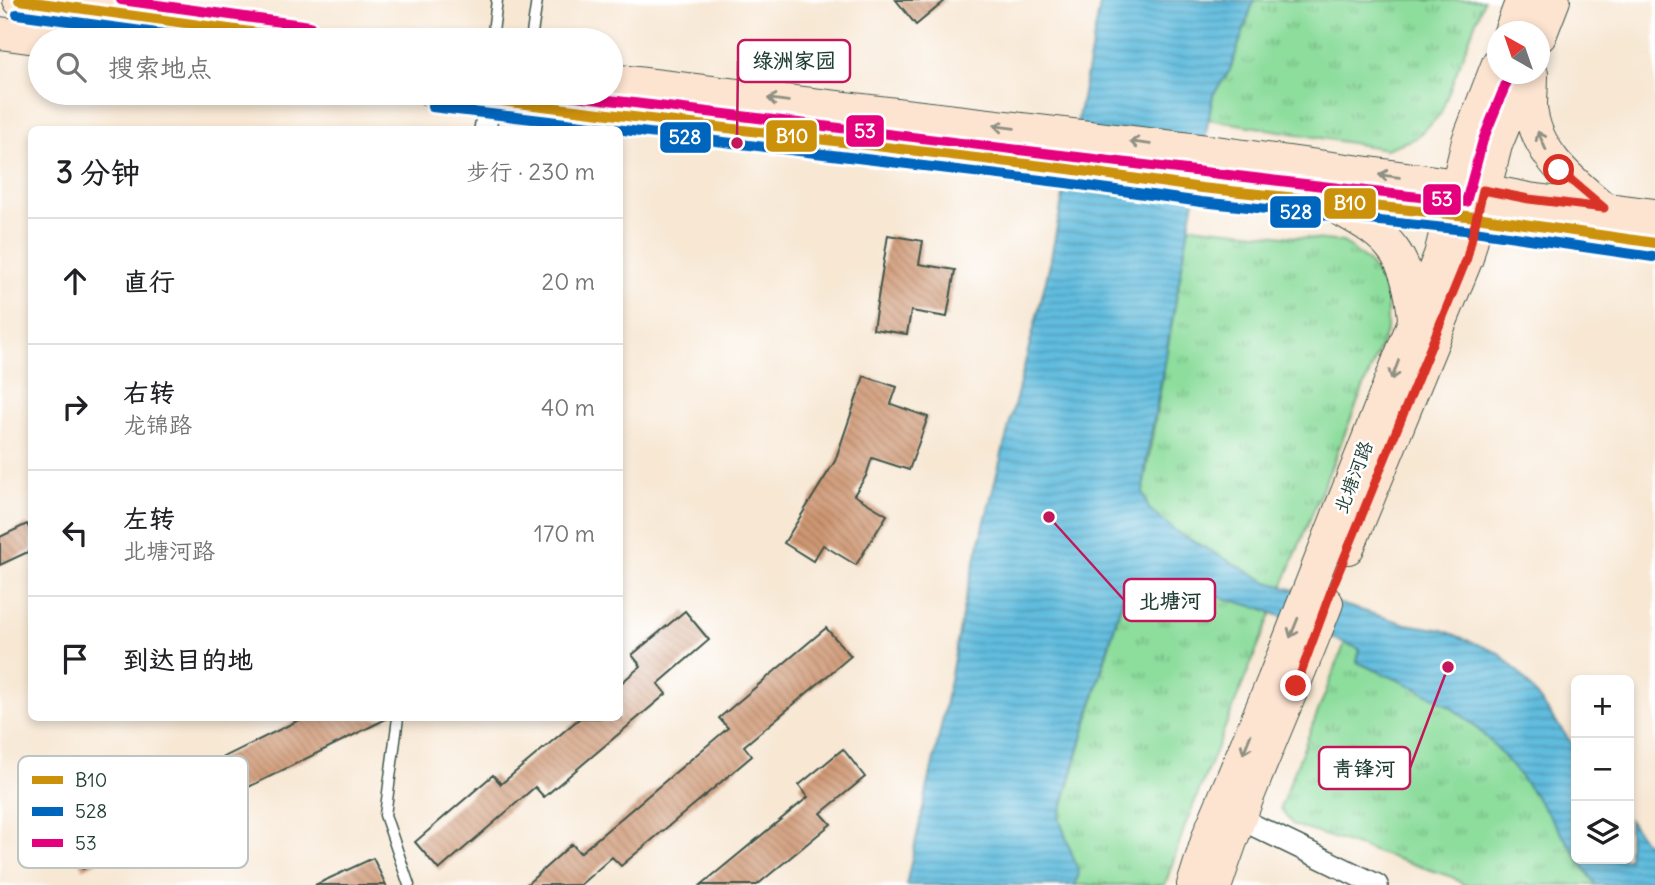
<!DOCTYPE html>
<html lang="zh">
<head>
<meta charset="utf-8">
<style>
	:root { --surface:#fff; --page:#f2f2f2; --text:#202124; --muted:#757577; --line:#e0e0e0 }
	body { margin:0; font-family:Delius,"LXGW WenKai TC",sans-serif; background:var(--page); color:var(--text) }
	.controls { position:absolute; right:21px; bottom:21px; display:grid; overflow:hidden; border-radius:10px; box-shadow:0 4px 10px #0003 }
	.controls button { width:63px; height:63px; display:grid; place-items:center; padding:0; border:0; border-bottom:2px solid var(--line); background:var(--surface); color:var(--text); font:35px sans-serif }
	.compass { position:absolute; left:1487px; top:21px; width:63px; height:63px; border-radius:50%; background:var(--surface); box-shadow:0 4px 10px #0003; rotate:320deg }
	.stop { position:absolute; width:21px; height:21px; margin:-16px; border:5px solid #d93025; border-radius:50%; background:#fff }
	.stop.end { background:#d93025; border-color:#fff; box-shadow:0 2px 7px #0008 }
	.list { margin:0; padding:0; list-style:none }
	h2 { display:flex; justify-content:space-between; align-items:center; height:91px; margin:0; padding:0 28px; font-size:30px }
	h2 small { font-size:23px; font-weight:400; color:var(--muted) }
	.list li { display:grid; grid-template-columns:46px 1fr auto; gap:21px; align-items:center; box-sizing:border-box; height:126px; padding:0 28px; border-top:2px solid var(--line) }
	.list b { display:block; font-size:26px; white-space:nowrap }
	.list p { margin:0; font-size:23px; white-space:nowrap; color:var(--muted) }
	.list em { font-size:23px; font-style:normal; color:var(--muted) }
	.icon { flex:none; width:38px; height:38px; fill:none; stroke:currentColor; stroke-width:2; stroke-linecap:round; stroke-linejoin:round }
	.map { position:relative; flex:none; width:1655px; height:885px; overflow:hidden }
	.search { position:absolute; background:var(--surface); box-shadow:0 4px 10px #0003; left:28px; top:28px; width:595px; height:77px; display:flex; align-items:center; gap:18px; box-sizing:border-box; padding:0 24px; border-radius:38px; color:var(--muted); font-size:26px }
	.panel { position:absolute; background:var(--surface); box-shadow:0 4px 10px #0003; left:28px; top:126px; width:595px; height:595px; border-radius:10px }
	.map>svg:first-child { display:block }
	.park { fill:url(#park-tufts); stroke:#568d68; stroke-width:2 }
	.water { fill:url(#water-rules); stroke:#407c89; stroke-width:2 }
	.building { fill:url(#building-back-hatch) }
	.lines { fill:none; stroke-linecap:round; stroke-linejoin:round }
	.lane-casing { stroke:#3f564c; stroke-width:13 }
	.street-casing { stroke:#3f564c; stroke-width:24 }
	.secondary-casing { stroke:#3f564c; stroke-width:34 }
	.lane { stroke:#fff; stroke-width:10 }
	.street { stroke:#fff; stroke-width:21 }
	.secondary { stroke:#fde4d1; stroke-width:32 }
	.bus-1-casing { stroke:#fff; stroke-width:16 }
	.bus-2-casing { stroke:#fff; stroke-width:16 }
	.bus-3-casing { stroke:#fff; stroke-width:16 }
	.bus-1 { stroke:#cc910a; stroke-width:10 }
	.bus-2 { stroke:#0065bd; stroke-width:10 }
	.bus-3 { stroke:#e5007d; stroke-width:10 }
	.oneway { stroke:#8e9082 }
	.route { stroke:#d93025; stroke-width:9 }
	.labels { text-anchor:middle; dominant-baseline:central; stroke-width:5; stroke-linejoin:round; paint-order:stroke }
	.street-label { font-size:19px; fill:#1f3d34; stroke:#fff }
	.key { fill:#fff; stroke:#bcc5c2; stroke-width:2 }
	.key-label { font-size:19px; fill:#1f3d34 }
	.leader { fill:none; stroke:#c2185b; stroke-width:2.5 }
	.callout-dot { fill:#c2185b; stroke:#fff; stroke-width:2.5 }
	.callout { fill:#fff; stroke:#c2185b; stroke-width:2.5 }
	.callout-label { font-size:21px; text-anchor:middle; font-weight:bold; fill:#1f3d34 }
	.line-badge { stroke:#fff; stroke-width:2.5 }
	.badge-label { font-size:19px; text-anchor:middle; font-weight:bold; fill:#fff }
</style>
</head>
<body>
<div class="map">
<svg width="1655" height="885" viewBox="0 0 1655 885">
	<defs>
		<pattern id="park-tufts" width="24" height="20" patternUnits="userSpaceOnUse" patternTransform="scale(1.75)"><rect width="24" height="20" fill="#8ddd9d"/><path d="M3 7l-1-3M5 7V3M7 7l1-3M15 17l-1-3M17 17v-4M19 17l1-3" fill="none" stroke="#73b481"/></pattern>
		<pattern id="water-rules" width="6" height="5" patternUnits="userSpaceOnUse" patternTransform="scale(1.75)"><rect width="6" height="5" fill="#60bcde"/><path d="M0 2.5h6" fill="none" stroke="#4f9ab5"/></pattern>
		<pattern id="building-back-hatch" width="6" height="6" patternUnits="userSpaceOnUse" patternTransform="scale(1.75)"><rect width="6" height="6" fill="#cf9672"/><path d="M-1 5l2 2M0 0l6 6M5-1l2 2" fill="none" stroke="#a77c5e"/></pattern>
	</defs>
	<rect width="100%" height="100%" fill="#fff"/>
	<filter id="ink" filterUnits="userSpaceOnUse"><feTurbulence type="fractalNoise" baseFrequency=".0143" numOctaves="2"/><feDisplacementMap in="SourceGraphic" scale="14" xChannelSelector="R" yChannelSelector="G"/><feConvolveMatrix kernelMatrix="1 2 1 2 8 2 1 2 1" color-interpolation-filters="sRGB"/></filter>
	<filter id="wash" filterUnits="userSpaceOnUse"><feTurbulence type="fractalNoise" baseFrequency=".00686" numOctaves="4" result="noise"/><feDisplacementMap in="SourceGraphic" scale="28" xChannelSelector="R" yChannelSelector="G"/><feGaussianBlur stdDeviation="1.57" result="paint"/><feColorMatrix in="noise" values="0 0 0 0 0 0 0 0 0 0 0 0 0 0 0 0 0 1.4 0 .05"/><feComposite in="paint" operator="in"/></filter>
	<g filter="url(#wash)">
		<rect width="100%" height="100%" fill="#f7e7d3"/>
		<path class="park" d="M1254,0H1484L1440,115L1416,138L1386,149L1208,119L1213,95L1230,70Z
			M1189,226L1343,242L1368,262L1387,288V330L1186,823L1165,885H1075L1079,873L1059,819L1126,588Z
			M1345,643L1360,649L1357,662C1385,675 1417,686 1444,703C1505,741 1558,828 1596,885H1464L1452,877L1293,825L1280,808Z"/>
		<path class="water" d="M1101,0H1254L1230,70L1213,95L1146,463L1143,492L1149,509L1178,533L1265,581L1406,624L1443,630L1499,653L1522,676L1576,749V855C1541,804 1498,736 1444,703C1417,686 1385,675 1357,662L1360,649L1263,609L1166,582L1148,583L1125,589L1059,818L1079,873L1075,885H906L942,722L965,600L1049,268Z
			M1629,820L1655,855V885H1596L1579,859H1629Z"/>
		<g id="blocks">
			<path class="building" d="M896,0H946L916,25Z
				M888,235L923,241L919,264L955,270L947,317L911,311L907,334L873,329Z
				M864,376L897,387L891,404L928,417L909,470L872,458L866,476L854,495L887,515L856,565L823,545L813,561L784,543L835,461Z
				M27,524L32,534V550L0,565V537Z
				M685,611L709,640L658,684L666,694L544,797L535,787L439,870L415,842L493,775L501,784L580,718H620V684L641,666L632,655Z
				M826,628L851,656L744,746L752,756L621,866L612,857L580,885H526L572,844L580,853L728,728L719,718Z
				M303,718H388L83,869L66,835Z
				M843,749L865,777L821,813L831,824L757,885H701L808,797L799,785Z
				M373,858L386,885H315Z"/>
		</g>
	</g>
	<g filter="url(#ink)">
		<use href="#blocks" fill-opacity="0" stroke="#3f564c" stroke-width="2"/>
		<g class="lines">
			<g class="lane-casing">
				<path id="lane" d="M492,40L497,0
					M531,40L537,0
					M398,718L385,815L409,885"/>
			</g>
			<g class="street-casing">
				<path id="street" d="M485,130L491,93
					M1228,813L1377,885"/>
			</g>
			<g class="secondary-casing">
				<path id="secondary" d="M19,0L308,40
					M1510,32L1522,0
					M0,33L50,40
					M1540,36L1554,0
					M1532,74C1532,85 1531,96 1531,107C1535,153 1572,181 1604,208
					M611,80L1207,151L1457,185L1529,199L1655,215
					M434,93L1068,169L1202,188L1476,217L1519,225L1655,243
					M1337,208C1392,236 1408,256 1414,318
					M1348,548L1467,258L1496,145L1525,74
					M1193,885L1209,834L1273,681L1440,255L1468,141L1498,63
					M1216,885C1247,789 1291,697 1327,603"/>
			</g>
			<use href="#lane" class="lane"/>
			<use href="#street" class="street"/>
			<use href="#secondary" class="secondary"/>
			<g class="bus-1-casing">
				<path id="bus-1" d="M19,0L308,40
					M434,93L1068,169L1202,188L1476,217L1655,243"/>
			</g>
			<g class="bus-2-casing">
				<path id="bus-2" d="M17,14L208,40
					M432,107L1066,183L1201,202L1474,231L1653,257"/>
			</g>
			<g class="bus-3-casing">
				<path id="bus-3" d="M121,0L310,26
					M550,93C855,129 1160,169 1466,202L1483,140L1510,74"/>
			</g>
			<use href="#bus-1" class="bus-1"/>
			<use href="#bus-2" class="bus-2"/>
			<use href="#bus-3" class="bus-3"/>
		</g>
		<defs><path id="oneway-shaft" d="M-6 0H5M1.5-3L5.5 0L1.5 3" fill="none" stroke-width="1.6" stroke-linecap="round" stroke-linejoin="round" transform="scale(1.75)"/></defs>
		<g class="oneway">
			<use href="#oneway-shaft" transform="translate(778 100) rotate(-173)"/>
			<use href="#oneway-shaft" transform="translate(1004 127) rotate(-173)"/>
			<use href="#oneway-shaft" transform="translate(1542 141) rotate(-114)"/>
			<use href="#oneway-shaft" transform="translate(1140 143) rotate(-173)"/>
			<use href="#oneway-shaft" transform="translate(1389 176) rotate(-172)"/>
			<use href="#oneway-shaft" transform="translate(1395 370) rotate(111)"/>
			<use href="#oneway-shaft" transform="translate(1294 628) rotate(112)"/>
			<use href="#oneway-shaft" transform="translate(1247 744) rotate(112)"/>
		</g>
	</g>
	<g class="lines" filter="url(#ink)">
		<path class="route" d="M1296,686L1334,583L1467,258L1483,190L1529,199L1604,208L1559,170"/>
	</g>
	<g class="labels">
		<g class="street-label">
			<text transform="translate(1353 477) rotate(-69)">北塘河路</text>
		</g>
	</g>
	<rect x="18" y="756" width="230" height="112" rx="10" class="key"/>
	<rect x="32" y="776" width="31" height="8" fill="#cc910a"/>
	<rect x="32" y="807" width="31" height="9" fill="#0065bd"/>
	<rect x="32" y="839" width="31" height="8" fill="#e5007d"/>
	<g class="key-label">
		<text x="75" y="787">B10</text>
		<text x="75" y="818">528</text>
		<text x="75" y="850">53</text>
	</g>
	<path class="leader" d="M737 143L738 61M1049 517L1124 600M1448 667L1410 768"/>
	<g class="callout-dot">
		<circle cx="737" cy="143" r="7"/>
		<circle cx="1049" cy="517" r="7"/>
		<circle cx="1448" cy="667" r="7"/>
	</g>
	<g class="callout">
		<rect x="738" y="40" width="112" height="42" rx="7"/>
		<rect x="1124" y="579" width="91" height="42" rx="7"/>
		<rect x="1319" y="747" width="91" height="42" rx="7"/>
	</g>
	<g class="callout-label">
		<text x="794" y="68">绿洲家园</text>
		<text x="1170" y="608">北塘河</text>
		<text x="1364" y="776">青锋河</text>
	</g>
	<g class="line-badge">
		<rect x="845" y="114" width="40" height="34" rx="7" fill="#e5007d"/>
		<rect x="765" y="119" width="53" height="34" rx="7" fill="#cc910a"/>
		<rect x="659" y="121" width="53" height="33" rx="7" fill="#0065bd"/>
		<rect x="1422" y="183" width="40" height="33" rx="7" fill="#e5007d"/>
		<rect x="1323" y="187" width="54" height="33" rx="7" fill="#cc910a"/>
		<rect x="1269" y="195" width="53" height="34" rx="7" fill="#0065bd"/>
	</g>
	<g class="badge-label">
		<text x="865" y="138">53</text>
		<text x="792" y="143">B10</text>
		<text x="685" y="144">528</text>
		<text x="1442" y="206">53</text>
		<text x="1350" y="210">B10</text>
		<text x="1296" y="219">528</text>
	</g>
</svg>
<div class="controls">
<button>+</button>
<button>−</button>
<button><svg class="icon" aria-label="layers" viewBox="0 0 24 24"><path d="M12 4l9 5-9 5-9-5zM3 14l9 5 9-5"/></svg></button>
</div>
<svg class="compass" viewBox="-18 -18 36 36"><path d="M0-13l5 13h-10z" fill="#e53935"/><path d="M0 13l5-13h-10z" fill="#757577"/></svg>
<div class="stop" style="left:1559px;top:170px"></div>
<div class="stop end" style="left:1296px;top:686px"></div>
<div class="search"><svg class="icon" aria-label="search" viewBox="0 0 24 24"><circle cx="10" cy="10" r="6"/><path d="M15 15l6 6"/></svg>搜索地点</div>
<section class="panel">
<h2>3 分钟<small>步行 · 230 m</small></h2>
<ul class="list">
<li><svg class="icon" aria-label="ahead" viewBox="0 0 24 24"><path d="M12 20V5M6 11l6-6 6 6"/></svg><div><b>直行</b></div><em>20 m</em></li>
<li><svg class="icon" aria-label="right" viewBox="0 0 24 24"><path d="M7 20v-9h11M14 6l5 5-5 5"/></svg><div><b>右转</b><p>龙锦路</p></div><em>40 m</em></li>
<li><svg class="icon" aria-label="left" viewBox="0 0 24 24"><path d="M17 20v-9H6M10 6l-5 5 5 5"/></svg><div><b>左转</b><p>北塘河路</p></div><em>170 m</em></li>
<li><svg class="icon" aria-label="arrive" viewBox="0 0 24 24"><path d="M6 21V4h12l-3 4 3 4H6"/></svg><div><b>到达目的地</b></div></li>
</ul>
</section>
</div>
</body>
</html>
